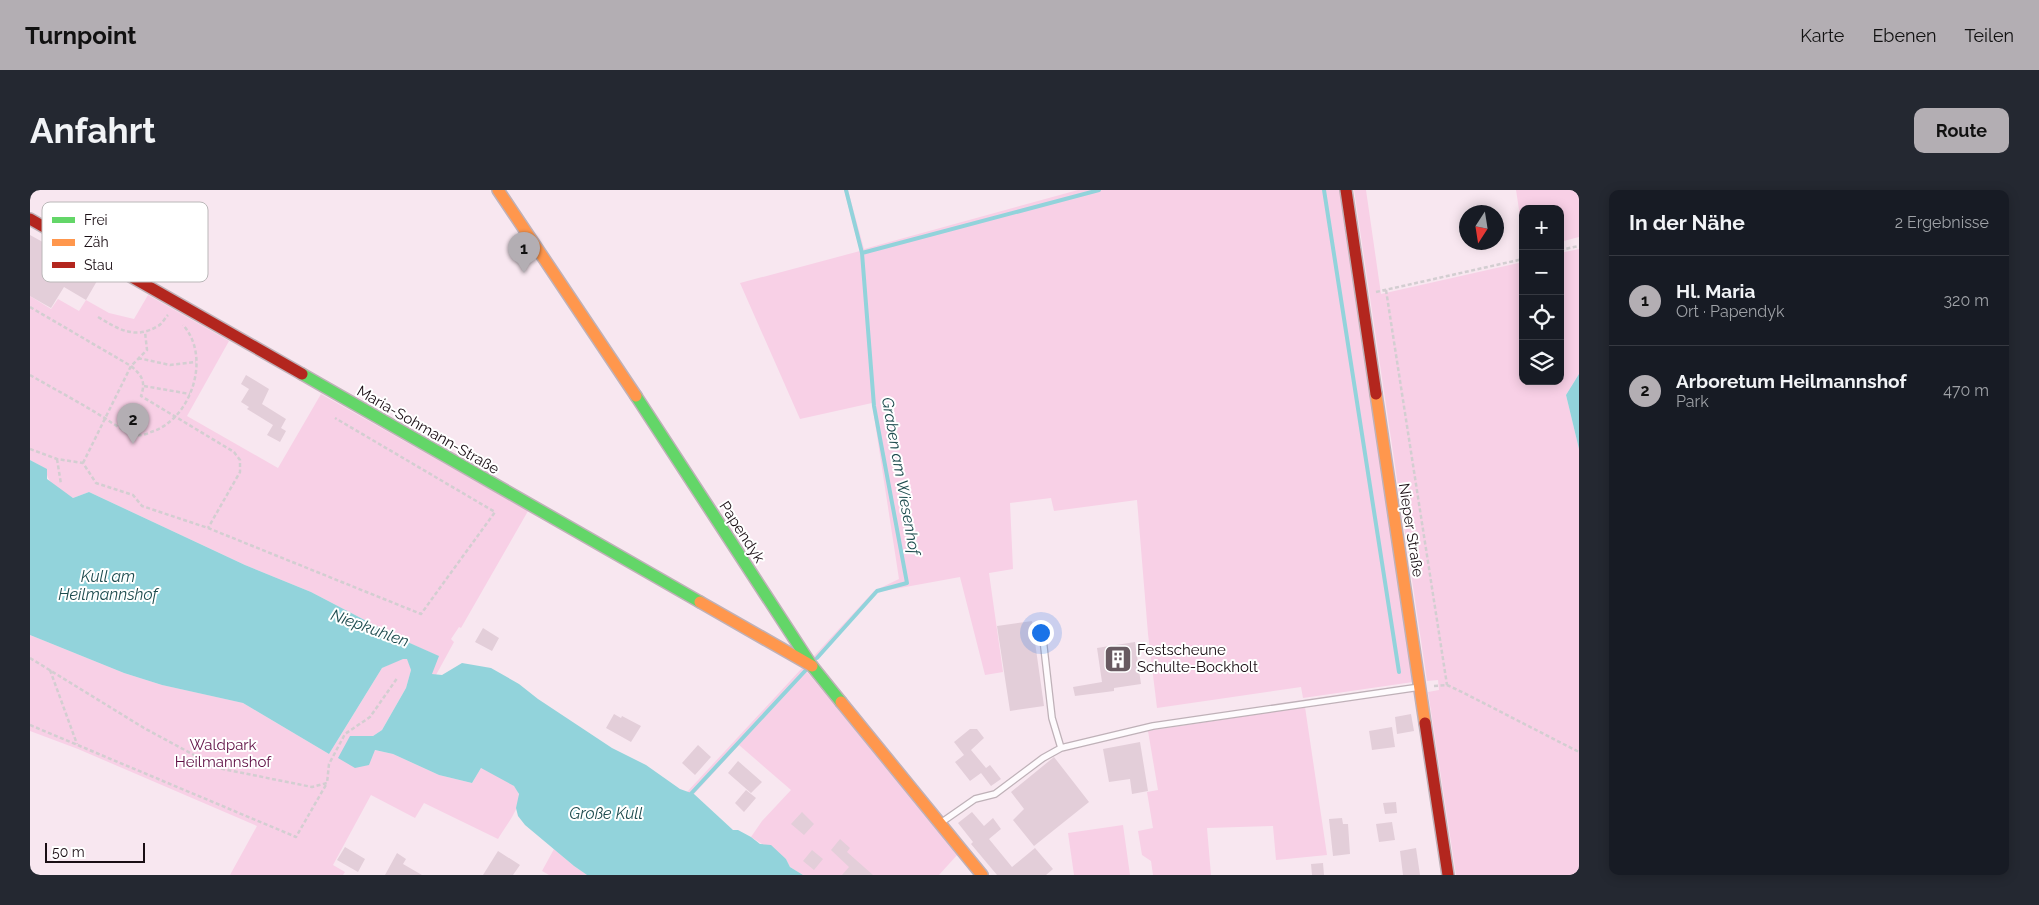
<!DOCTYPE html>
<html lang="de">
<head>
<meta charset="utf-8">
<style>
	:root { --surface:#171b24; --page:#242831; --text:#f1f3f6; --muted:#9ea1a6; --line:#363941; --accent:#b3aeb3 }
	body { margin:0; font-family:Raleway,sans-serif; background:var(--page); color:var(--text) }
	.controls { position:absolute; right:15px; top:15px; display:grid; overflow:hidden; border-radius:10px; box-shadow:0 2px 12px #0003 }
	.controls button { width:45px; height:45px; display:grid; place-items:center; padding:0; border:0; border-bottom:1px solid var(--line); background:var(--surface); color:var(--text); font:25px sans-serif }
	.compass { position:absolute; left:1429px; top:15px; width:45px; height:45px; border-radius:50%; background:var(--surface); box-shadow:0 2px 12px #0003; rotate:192deg }
	.scale { position:absolute; left:15px; bottom:12px; width:100px; box-sizing:border-box; padding-left:5px; border:2px solid #1a0e14; border-top:0; font-size:14px; line-height:18px; white-space:nowrap; color:#1a0e14; -webkit-text-stroke:4px #fff; paint-order:stroke }
	.you { position:absolute; left:1010px; top:442px; width:18px; height:18px; margin:-12px; border:4px solid #fff; border-radius:50%; background:#1a73e8; box-shadow:0 0 0 8px #1a73e833 }
	.badge { display:grid; place-items:center; width:32px; height:32px; border-radius:50%; background:var(--accent); color:#111; font-size:16px; font-weight:700 }
	.pin { position:absolute; translate:-50% -41px; filter:drop-shadow(0 1px 2px #0008) }
	.pin::after { content:''; position:absolute; top:26px; width:18px; height:15px; background:inherit; clip-path:polygon(0 0,100% 0,50% 100%) }
	.list { margin:0; padding:0; list-style:none }
	h2 { display:flex; justify-content:space-between; align-items:center; height:65px; margin:0; padding:0 20px; font-size:21px }
	h2 small { font-size:16px; font-weight:400; color:var(--muted) }
	.list li { display:grid; grid-template-columns:32px 1fr auto; gap:15px; align-items:center; box-sizing:border-box; height:90px; padding:0 20px; border-top:1px solid var(--line) }
	.list b { display:block; font-size:19px; white-space:nowrap }
	.list p { margin:0; font-size:16px; white-space:nowrap; color:var(--muted) }
	.list em { font-size:16px; font-style:normal; color:var(--muted) }
	.icon { flex:none; width:28px; height:28px; fill:none; stroke:currentColor; stroke-width:2; stroke-linecap:round; stroke-linejoin:round }
	.map { position:relative; flex:none; width:1549px; height:685px; overflow:hidden; border-radius:10px }
	header { display:flex; align-items:center; gap:30px; box-sizing:border-box; height:70px; padding:0 25px; background:var(--accent); color:#111 }
	header strong { font-size:24px }
	nav { display:flex; gap:28px; margin-inline-start:auto; font-size:18px }
	.intro { display:flex; align-items:center; justify-content:space-between; box-sizing:border-box; height:120px; padding:0 30px }
	h1 { margin:0; font-size:35px }
	.button { padding:12px 22px; border-radius:10px; background:var(--accent); color:#111; font-size:18px; font-weight:700 }
	main { display:flex; gap:30px; padding:0 30px }
	aside { flex:1; background:var(--surface); border-radius:10px; box-shadow:0 2px 12px #0003 }
	.map>svg:first-child { display:block }
	.green { fill:#f8d0e6 }
	.water { fill:#92d3db }
	.lines { fill:none; stroke-linecap:round; stroke-linejoin:round }
	.stream { stroke:#92d3db; stroke-width:4 }
	.building { fill:#e3ced9 }
	.lane-casing { stroke:#bfb1b8; stroke-width:8 }
	.fast-casing { stroke:#bfb1b8; stroke-width:14 }
	.slow-casing { stroke:#bfb1b8; stroke-width:14 }
	.jam-casing { stroke:#bfb1b8; stroke-width:14 }
	.path { stroke:#d3ced1; stroke-width:2.5; stroke-dasharray:4 2.5; stroke-linecap:butt }
	.lane { stroke:#fefbfd; stroke-width:5.5 }
	.fast { stroke:#63d668; stroke-width:11 }
	.slow { stroke:#ff974d; stroke-width:11 }
	.jam { stroke:#b3261e; stroke-width:11 }
	.labels { text-anchor:middle; dominant-baseline:central; stroke-width:4; stroke-linejoin:round; paint-order:stroke }
	.street-label { font-size:15px; fill:#1a0e14; stroke:#fff }
	.poi-label { font-size:15px; fill:#1a0e14; stroke:#fff; text-anchor:start }
	.park-label { font-size:15px; fill:#5f0f44; stroke:#fff }
	.water-label { font-size:16px; font-style:italic; fill:#1e4c4f; stroke:#fff }
	.key { fill:#fff; stroke:#bab7b8; stroke-width:1 }
	.key-label { font-size:14px; fill:#1a0e14 }
</style>
</head>
<body>
<header>
<strong>Turnpoint</strong>
<nav><a>Karte</a><a>Ebenen</a><a>Teilen</a></nav>
</header>
<div class="intro"><h1>Anfahrt</h1><a class="button">Route</a></div>
<main>
<div class="map">
<svg width="1549" height="685" viewBox="0 0 1549 685">
	<rect width="100%" height="100%" fill="#f8e7f0"/>
	<path class="green" d="M814,0H818L834,59L1048,0H1310L1383,492L1273,508L1271,497L1127,518L1118,444L1107,310L1024,321L1021,308L980,313L983,379L959,383L973,482L955,485L930,387L848,402L785,471L783,467L844,401L869,389L842,213L770,229L710,93L830,61Z
		M1324,0H1336L1351,104L1493,72V191H1530V63L1549,59V184L1536,205L1549,259V685H1426L1398,502L1409,500L1408,490L1397,491Z
		M1486,0H1549V47L1530,52V19H1493V45Z
		M118,105L199,151L157,226L248,278L291,204L498,321L431,438L429,437L421,449L424,452L406,485L401,484L408,466L373,450L281,402L215,375L59,302L43,308C30,300 17,295 16,279L0,270V106L21,119L28,109L49,121L56,110L79,123L104,129Z
		M0,445L94,483L132,495L213,513L299,564L352,478L373,468L378,469L381,480L376,498L352,540L343,546H320L344,560L363,564L409,585L442,593L451,578C459,582 478,590 485,597C498,611 475,636 468,649L394,613L385,628L341,605L303,675L315,682L313,685H200L227,636L48,559L0,541Z
		M773,477L928,664L909,685H773L760,677L756,669L721,647L732,631L761,600L709,555L664,604L657,602Z
		M1275,517L1297,665L1246,670L1243,636L1177,638L1181,685H1123L1121,671L1112,665L1108,641L1123,638L1117,602L1128,600L1118,541Z
		M1093,635L1100,685H1044L1038,643Z
		M524,659L544,676L557,685H519L512,681Z"/>
	<path class="water" d="M1549,184V259L1536,205Z
		M0,270L17,279V289L43,308L59,302L215,375L281,402L373,450L409,466L402,484L412,485L432,473L461,478L489,494L508,509L582,558L616,575L650,599L664,604L703,640H708L721,647L730,654L741,655L756,669L760,677L773,685H557L544,676L495,635L488,626L486,618L489,604L484,596L451,578L442,593L409,585L363,564L345,560L339,575L325,578L308,568L320,546H343L352,540L376,498L381,480L377,469H373L352,478L299,564L213,513L132,495L94,483L0,445Z"/>
	<g class="lines">
		<path class="stream" d="M1294,0L1369,482
			M832,63L1069,0
			M787,468L847,401L877,393L844,216L832,63L816,0
			M657,608L775,481"/>
	</g>
	<path class="building" d="M0,45L71,84L56,110L34,97L21,118L0,106Z
		M216,185L239,199L232,214L256,229L251,238L256,241L250,252L237,245L243,235L217,219L219,217L211,212L219,199L211,194Z
		M1002,431L1014,516L980,521L967,436Z
		M453,438L469,448L462,461L445,452Z
		M1105,452L1111,494L1084,498V501L1045,506L1043,497L1072,492L1067,458Z
		M584,524L591,528L592,526L611,536L601,552L576,538Z
		M1381,524L1384,541L1367,544L1365,527Z
		M1362,537L1365,557L1342,560L1339,541Z
		M940,539H947L954,548L941,560L956,578L960,575L971,589L961,596L951,583L940,591L925,572L934,565L924,552Z
		M1110,552L1118,601L1102,604L1100,589L1079,592L1073,559Z
		M668,555L681,567L665,585L652,573Z
		M1024,567L1059,612L1004,656L983,630L994,619L981,602Z
		M708,571L732,592L721,603L698,583Z
		M716,600L726,608L714,622L705,613Z
		M1366,612L1367,623L1355,624L1353,613Z
		M772,622L784,634L774,645L761,634Z
		M942,622L954,636L963,628L971,639L959,649L982,677L1005,658L1023,679L1016,685H967L941,654L943,652L928,633Z
		M1312,628L1313,634H1318L1320,664L1303,666L1299,629Z
		M1362,632L1365,650L1349,652L1346,634Z
		M810,649L820,658L817,662L843,685H812L819,677L801,660Z
		M315,657L335,669L328,682L307,670Z
		M1386,658L1390,685H1373L1370,661Z
		M782,660L793,669L784,680L773,671Z
		M468,661L490,675L483,685H453Z
		M367,663L376,669L373,674L392,685H355Z
		M1293,673L1294,685H1282L1281,674Z"/>
	<g class="lines">
		<g class="lane-casing">
			<path id="lane" d="M1012,440L1022,528L1031,558
				M912,632L945,609L965,604L1013,568L1031,558L1123,536L1390,497"/>
		</g>
		<g class="fast-casing">
			<path id="fast" d="M272,184L670,412
				M606,206L782,476L811,512"/>
		</g>
		<g class="slow-casing">
			<path id="slow" d="M468,0L606,206
				M1346,204L1395,533
				M670,412L782,476
				M811,512L952,685"/>
		</g>
		<g class="jam-casing">
			<path id="jam" d="M1316,0L1346,204
				M0,29L272,184
				M1395,533L1418,685"/>
		</g>
		<path class="path" d="M1530,60L1549,56
			M1356,100L1417,495
			M1346,102L1493,69
			M0,117L101,176C112,185 116,192 111,206L204,262L210,270V282L178,338
			M68,127C88,139 105,150 128,136C132,134 135,128 138,125
			M108,168L140,175L166,172
			M0,185C24,199 49,212 73,227C84,234 94,242 107,245C111,246 117,244 121,242C161,230 182,167 153,135
			M114,196L160,204
			M0,259L27,269L53,273L66,293L103,305L112,316L178,338L391,424L465,322L305,228
			M27,269L31,294
			M53,273L101,176L117,160L115,142
			M0,468L114,538L188,578L282,597L297,593L299,574L315,544L340,527L368,487
			M20,480L47,554
			M1404,496L1417,495L1434,503L1549,562
			M0,535L266,647L297,593"/>
		<use href="#lane" class="lane"/>
		<use href="#fast" class="fast"/>
		<use href="#slow" class="slow"/>
		<use href="#jam" class="jam"/>
	</g>
	<defs>
		<g id="building-square" transform="scale(1.4375)"><rect x="-9" y="-9" width="18" height="18" rx="4" fill="#685a61" stroke="#fff"/><path d="M-4-6H4V6H1V3H-1V6H-4ZM-2.5-4.3h1.7v1.8h-1.7ZM.8-4.3h1.7v1.8H.8ZM-2.5-1h1.7V.8h-1.7ZM.8-1h1.7V.8H.8Z" fill="#fff"/></g>
	</defs>
	<g fill-rule="evenodd">
		<use href="#building-square" x="1088" y="469"/>
	</g>
	<g class="labels">
		<g class="street-label">
			<text transform="translate(398 240) rotate(30)">Maria-Sohmann-Straße</text>
			<text transform="translate(1381 340) rotate(81)">Nieper Straße</text>
			<text transform="translate(712 342) rotate(57)">Papendyk</text>
		</g>
		<g class="poi-label">
			<text x="1107" y="460">Festscheune<tspan x="1107" dy="17">Schulte-Bockholt</tspan></text>
		</g>
		<g class="park-label">
			<text x="193" y="555">Waldpark<tspan x="193" dy="17">Heilmannshof</tspan></text>
		</g>
		<g class="water-label">
			<text transform="translate(871 286) rotate(80)">Graben am Wiesenhof</text>
			<text x="78" y="386">Kull am<tspan x="78" dy="18">Heilmannshof</tspan></text>
			<text transform="translate(340 438) rotate(20)">Niepkuhlen</text>
			<text x="576" y="623">Große Kull</text>
		</g>
	</g>
	<rect x="12" y="12" width="166" height="80" rx="8" class="key"/>
	<rect x="22" y="27" width="23" height="6" fill="#63d668"/>
	<rect x="22" y="49" width="23" height="7" fill="#ff974d"/>
	<rect x="22" y="72" width="23" height="6" fill="#b3261e"/>
	<g class="key-label">
		<text x="54" y="35">Frei</text>
		<text x="54" y="57">Zäh</text>
		<text x="54" y="80">Stau</text>
	</g>
</svg>
<div class="controls">
<button>+</button>
<button>−</button>
<button><svg class="icon" aria-label="locate" viewBox="0 0 24 24"><circle cx="12" cy="12" r="6"/><path d="M12 2v4M12 18v4M2 12h4M18 12h4"/></svg></button>
<button><svg class="icon" aria-label="layers" viewBox="0 0 24 24"><path d="M12 4l9 5-9 5-9-5zM3 14l9 5 9-5"/></svg></button>
</div>
<svg class="compass" viewBox="-18 -18 36 36"><path d="M0-13l5 13h-10z" fill="#e53935"/><path d="M0 13l5-13h-10z" fill="#9ea1a6"/></svg>
<div class="scale">50 m</div>
<div class="you"></div>
<div class="pin badge" style="left:494px;top:83px">1</div>
<div class="pin badge" style="left:103px;top:254px">2</div>
</div>
<aside>
<h2>In der Nähe<small>2 Ergebnisse</small></h2>
<ul class="list">
<li><span class="badge">1</span><div><b>Hl. Maria</b><p>Ort · Papendyk</p></div><em>320 m</em></li>
<li><span class="badge">2</span><div><b>Arboretum Heilmannshof</b><p>Park</p></div><em>470 m</em></li>
</ul>
</aside>
</main>
</body>
</html>
